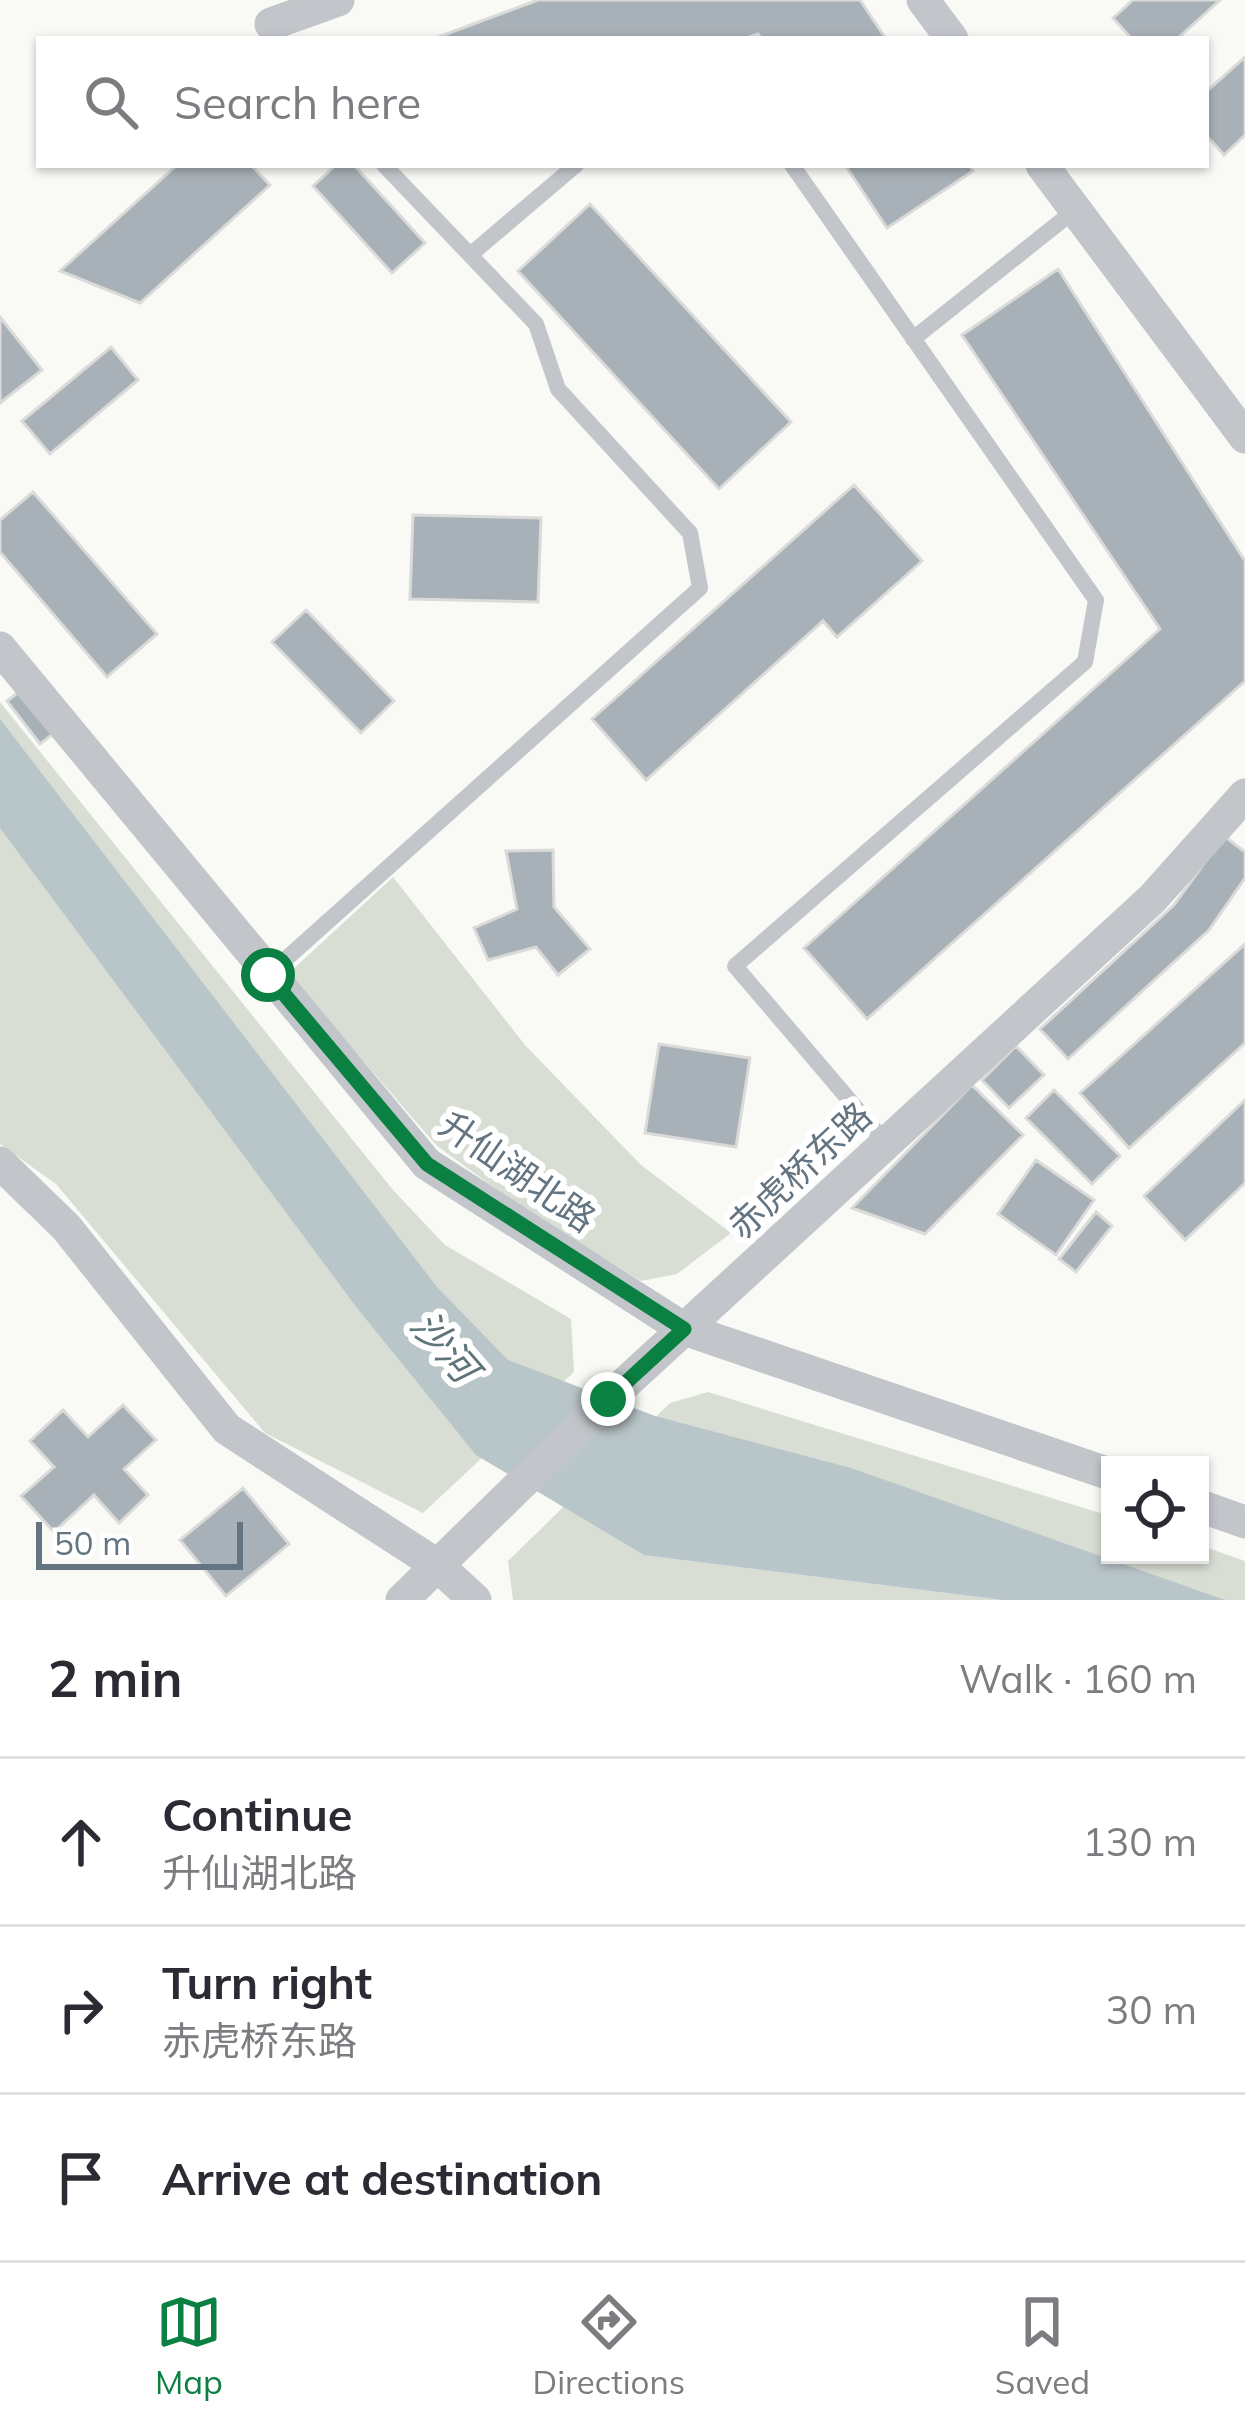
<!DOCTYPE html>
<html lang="en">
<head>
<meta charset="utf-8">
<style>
	:root { --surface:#fff; --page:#f7f7f7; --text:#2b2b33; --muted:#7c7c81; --line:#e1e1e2; --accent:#0b8043 }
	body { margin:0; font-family:Mulish,"Noto Sans SC",sans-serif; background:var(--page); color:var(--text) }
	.controls { position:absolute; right:36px; bottom:36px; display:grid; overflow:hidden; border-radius:0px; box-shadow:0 3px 9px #0004 }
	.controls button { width:108px; height:108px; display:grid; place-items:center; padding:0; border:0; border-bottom:3px solid var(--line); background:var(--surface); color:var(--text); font:60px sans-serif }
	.scale { position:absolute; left:36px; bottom:30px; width:207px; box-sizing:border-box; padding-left:12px; border:6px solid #647581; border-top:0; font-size:33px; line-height:42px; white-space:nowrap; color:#647581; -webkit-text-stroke:9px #fff; paint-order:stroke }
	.stop { position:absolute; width:36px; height:36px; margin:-27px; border:9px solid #0b8043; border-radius:50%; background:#fff }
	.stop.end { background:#0b8043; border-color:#fff; box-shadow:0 3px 12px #0008 }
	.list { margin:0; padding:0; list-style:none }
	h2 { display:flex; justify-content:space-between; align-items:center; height:156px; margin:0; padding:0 48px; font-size:51px }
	h2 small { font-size:39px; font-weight:400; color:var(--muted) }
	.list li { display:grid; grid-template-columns:78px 1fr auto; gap:36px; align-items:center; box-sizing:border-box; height:168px; padding:0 48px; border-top:3px solid var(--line) }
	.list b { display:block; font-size:45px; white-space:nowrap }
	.list p { margin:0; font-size:39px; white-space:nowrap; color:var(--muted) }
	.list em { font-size:39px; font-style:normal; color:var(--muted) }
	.icon { flex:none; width:66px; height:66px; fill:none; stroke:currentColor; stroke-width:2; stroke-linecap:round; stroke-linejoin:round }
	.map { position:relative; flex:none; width:1245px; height:1600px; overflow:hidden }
	.search { position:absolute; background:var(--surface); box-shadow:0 3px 9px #0004; left:36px; right:36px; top:36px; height:132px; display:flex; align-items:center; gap:30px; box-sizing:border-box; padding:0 42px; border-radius:0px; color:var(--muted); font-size:45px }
	.sheet { height:660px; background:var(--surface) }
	nav { display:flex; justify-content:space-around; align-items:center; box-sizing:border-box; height:168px; border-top:3px solid var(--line); background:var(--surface); font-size:33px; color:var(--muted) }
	nav a { display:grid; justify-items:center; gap:6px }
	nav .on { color:var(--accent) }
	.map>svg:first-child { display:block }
	.green { fill:#d9ded5 }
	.water { fill:#b9c6c9 }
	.building { fill:#a8b1b7; stroke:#dadad8; stroke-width:3 }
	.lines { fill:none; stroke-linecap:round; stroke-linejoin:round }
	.service { stroke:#c2c6ca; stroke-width:16 }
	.minor { stroke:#c2c6ca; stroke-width:33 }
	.route { stroke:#0b8043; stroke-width:15 }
	.labels { text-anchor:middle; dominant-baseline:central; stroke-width:12; stroke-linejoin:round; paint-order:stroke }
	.street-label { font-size:36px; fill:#647581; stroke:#fff }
	.water-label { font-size:39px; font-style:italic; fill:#5f747b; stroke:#fff }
</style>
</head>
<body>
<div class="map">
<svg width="1245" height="1600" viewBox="0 0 1245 1600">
	<rect width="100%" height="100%" fill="#f9f9f6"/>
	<path class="green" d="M0,702L393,1190L445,1245L571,1319L574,1372L423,1513L265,1433L56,1184L0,1144Z
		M393,877L525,1045L641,1165L731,1233L677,1274L641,1281L528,1212L437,1146L288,974Z
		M708,1392L1110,1516V1555H1200V1545L1245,1561V1600H513L508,1561L670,1403Z"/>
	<path class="water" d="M0,719L437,1287L508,1360L655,1416L851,1468L1225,1600H1004L644,1555L476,1455L357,1308L0,828Z"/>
	<path class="building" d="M538,0H860L886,39H762L758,34L744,39H433Z
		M1133,0H1220L1177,39H1132L1113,18Z
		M1245,57V135L1224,155L1206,135V92Z
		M177,165H251L270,185L140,303L60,271Z
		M336,165H354L425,243L392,273L313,186Z
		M845,165H969L973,171L887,228Z
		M590,204L791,422L719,489L518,271Z
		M1058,269L1245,561V681L867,1019L804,948L1160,629L962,335Z
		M0,317L42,370L0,403Z
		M111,347L138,380L50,454L22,421Z
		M854,485L922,561L837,637L823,621L646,780L592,719Z
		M33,492L157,634L107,677L0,552V520Z
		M413,515L541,518L538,602L410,599Z
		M306,610L394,701L361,733L272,642Z
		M25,687L58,730L40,744L7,701Z
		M1224,836L1245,852V878L1209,930L1068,1059L1040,1029L1174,905Z
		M553,850L554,907L590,949L558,975L536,947L488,960L474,928L517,909L506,851Z
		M1245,944V1043L1129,1148L1080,1093Z
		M659,1044L750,1058L736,1147L645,1133Z
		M1016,1046L1044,1075L1009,1108L982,1080Z
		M972,1085L1023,1135L925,1234L852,1208Z
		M1054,1090L1120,1156L1092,1184L1026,1118Z
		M1245,1100V1183L1185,1240L1144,1196Z
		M1036,1160L1094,1200L1056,1255L998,1214Z
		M1096,1212L1112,1226L1076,1272L1059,1259Z
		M123,1405L156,1440L124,1469L148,1495L119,1523L94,1495L54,1532L21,1496L54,1467L30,1441L63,1410L88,1437Z
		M243,1488L289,1544L226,1596L180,1540Z"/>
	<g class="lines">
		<path class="service" d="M792,165L1096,600L1085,662L735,966L886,1143
			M470,255L576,165
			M913,339L1075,210
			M268,975L700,588L690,533L558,389L536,324L384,165"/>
		<path class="minor" d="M923,0L952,39
			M271,24L338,0
			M1042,165L1245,437
			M0,648L427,1164L684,1329L1110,1474
			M0,1163L66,1227L227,1429L437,1565L475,1600
			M1200,1506L1245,1522
			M402,1600L608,1399L1152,899L1245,795"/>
	</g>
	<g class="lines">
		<path class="route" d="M268,975L427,1164L684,1329L608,1399"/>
	</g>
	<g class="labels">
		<g class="street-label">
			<text transform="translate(799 1170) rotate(-43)">赤虎桥东路</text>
			<text transform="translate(518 1171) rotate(35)">升仙湖北路</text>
		</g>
		<g class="water-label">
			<text transform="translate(445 1346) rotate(49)">沙河</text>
		</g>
	</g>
</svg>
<div class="controls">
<button><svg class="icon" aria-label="locate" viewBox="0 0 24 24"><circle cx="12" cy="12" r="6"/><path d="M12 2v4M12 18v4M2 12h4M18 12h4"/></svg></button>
</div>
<div class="scale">50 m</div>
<div class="stop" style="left:268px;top:975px"></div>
<div class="stop end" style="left:608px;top:1399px"></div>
<div class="search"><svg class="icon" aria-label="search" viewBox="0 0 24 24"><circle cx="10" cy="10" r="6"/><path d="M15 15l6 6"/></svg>Search here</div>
</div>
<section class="sheet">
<h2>2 min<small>Walk · 160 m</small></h2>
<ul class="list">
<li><svg class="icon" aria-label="ahead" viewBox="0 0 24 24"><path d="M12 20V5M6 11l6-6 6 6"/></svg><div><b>Continue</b><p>升仙湖北路</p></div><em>130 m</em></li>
<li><svg class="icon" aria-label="right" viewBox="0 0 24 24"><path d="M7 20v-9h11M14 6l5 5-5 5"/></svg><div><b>Turn right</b><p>赤虎桥东路</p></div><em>30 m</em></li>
<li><svg class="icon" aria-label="arrive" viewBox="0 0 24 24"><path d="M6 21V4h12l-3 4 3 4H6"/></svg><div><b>Arrive at destination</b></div></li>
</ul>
</section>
<nav>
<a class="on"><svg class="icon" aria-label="map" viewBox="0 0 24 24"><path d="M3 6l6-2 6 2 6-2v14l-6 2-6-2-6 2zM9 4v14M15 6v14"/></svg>Map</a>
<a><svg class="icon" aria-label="directions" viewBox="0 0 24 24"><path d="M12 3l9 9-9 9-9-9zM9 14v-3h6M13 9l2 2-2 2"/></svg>Directions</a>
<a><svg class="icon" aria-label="saved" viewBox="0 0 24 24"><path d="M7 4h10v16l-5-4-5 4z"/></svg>Saved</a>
</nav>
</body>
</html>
